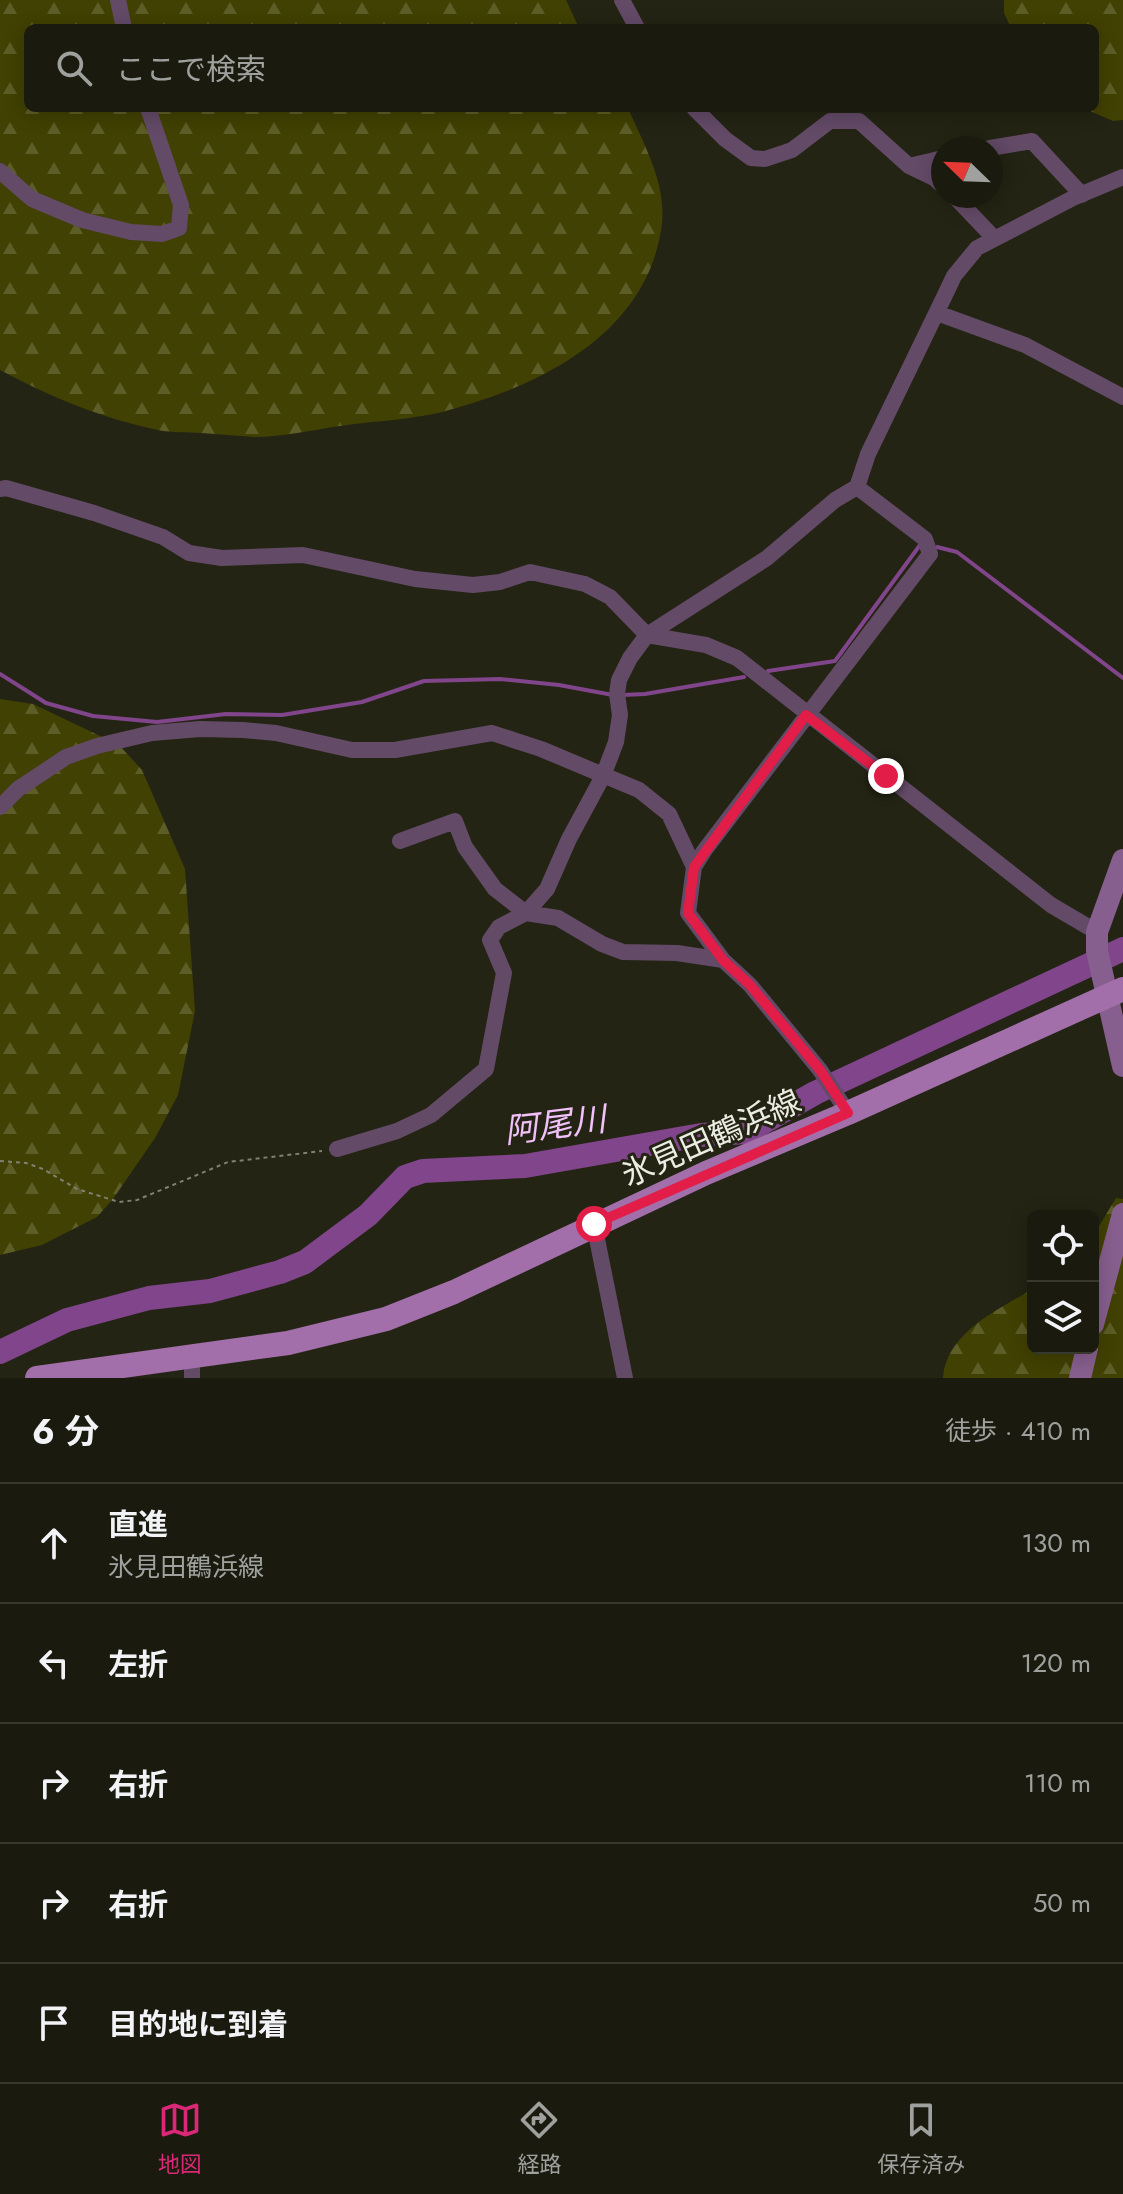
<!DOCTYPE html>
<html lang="ja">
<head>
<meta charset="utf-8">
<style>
	:root { --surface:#1a1b0e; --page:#232417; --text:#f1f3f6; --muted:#9fa19e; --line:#38392e; --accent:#db2777 }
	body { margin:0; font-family:Jost,"Noto Sans JP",sans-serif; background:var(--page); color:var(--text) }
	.controls { position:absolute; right:24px; bottom:24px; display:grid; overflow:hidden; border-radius:12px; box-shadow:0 4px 20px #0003 }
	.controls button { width:72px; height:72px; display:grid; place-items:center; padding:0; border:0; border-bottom:2px solid var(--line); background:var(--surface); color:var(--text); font:40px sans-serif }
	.compass { position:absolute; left:931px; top:136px; width:72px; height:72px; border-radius:50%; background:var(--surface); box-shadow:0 4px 20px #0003; rotate:293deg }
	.stop { position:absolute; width:24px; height:24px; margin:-18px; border:6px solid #e11d48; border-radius:50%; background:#fff }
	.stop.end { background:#e11d48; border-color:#fff; box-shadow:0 2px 8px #0008 }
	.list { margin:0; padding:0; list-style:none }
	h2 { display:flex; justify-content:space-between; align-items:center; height:104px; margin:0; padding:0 32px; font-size:34px }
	h2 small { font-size:26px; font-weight:400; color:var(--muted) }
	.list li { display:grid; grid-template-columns:52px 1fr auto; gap:24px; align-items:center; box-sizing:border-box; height:120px; padding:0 32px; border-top:2px solid var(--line) }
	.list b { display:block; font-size:30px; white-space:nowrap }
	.list p { margin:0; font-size:26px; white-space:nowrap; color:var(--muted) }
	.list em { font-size:26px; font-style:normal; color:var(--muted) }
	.icon { flex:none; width:44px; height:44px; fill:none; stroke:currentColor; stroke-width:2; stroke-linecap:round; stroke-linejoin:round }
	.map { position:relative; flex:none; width:1123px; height:1378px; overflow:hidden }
	.search { position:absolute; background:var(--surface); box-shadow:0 4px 20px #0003; left:24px; right:24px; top:24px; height:88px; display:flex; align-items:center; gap:20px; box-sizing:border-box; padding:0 28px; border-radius:12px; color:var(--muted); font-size:30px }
	.sheet { height:704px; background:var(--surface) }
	nav { display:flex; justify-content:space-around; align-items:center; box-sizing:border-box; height:112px; border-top:2px solid var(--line); background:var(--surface); font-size:22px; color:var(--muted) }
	nav a { display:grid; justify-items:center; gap:4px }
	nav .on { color:var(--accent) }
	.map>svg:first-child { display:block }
	.forest { fill:url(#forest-firs) }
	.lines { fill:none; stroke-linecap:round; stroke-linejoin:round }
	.stream { stroke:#80458b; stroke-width:4 }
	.river { stroke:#80458b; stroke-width:24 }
	.path { stroke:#808173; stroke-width:2; stroke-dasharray:4 4; stroke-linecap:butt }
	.street { stroke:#634a67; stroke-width:16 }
	.secondary { stroke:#875f8e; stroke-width:22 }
	.primary { stroke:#a26fab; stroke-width:24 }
	.route { stroke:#e11d48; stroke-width:10 }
	.labels { text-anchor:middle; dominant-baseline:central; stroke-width:6; stroke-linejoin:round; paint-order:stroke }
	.street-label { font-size:32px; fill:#ebece2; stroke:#232413 }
	.water-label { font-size:34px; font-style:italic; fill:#f2c1fa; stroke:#232413 }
</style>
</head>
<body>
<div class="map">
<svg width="1123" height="1378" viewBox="0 0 1123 1378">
	<defs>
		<pattern id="forest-firs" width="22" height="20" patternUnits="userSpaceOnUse" patternTransform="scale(2)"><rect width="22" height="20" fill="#414103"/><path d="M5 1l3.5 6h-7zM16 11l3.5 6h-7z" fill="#5d5d27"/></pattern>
	</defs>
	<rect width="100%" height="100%" fill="#232413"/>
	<path class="forest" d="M0,0H566L579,28H28V108H628C644,145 666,182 662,223C649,334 539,387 442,412C409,420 373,421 340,426C312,430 283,437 255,437C237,436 219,434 201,433C187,432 172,433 158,430C104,419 48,396 0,370Z
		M1004,0H1123V120L1113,121L1083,108H1095V28H1011L1004,13Z
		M0,699L33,704L119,745L142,770L185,869L195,1011L178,1095L155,1138L113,1199L97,1217L42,1245L0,1255Z
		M1116,1198L1123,1199V1378H943C946,1333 999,1309 1033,1289V1348H1093V1236Z"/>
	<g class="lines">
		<path class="stream" d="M937,547L957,552L1123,678
			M768,671L835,661L920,545
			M0,674L46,703L93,716L157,722L226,714L282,715L362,702L424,681L500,679L559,685L613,695
			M622,695L645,694L744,677"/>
		<path class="river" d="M0,1352L67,1320L149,1298L210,1291L280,1272L305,1262L368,1215L405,1177L423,1171L525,1166L701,1135L746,1132L815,1093L1123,949"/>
		<path class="path" d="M0,1161L26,1163L43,1169L77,1189L119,1202L137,1200L228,1162L322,1151"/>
		<path class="street" d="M118,0L124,28
			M622,0L637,28
			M694,108L725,139L751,158L765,159L792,150L830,121H859L909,166L934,178L943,186
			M990,148L1032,141L1082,195
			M909,166L943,158
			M0,171L32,199L82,220L131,232L162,234L179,228L181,205L148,108
			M954,196L994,238
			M937,313L1025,345L1123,397
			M0,489L6,488L94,513L163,537L189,553L222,558L303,555L415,579L473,585L500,582L530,572L585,584L610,597L647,635L706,645L737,658L1051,905L1097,932
			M0,807L18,789L66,757L97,746L152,733L200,729L243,730L276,733L352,750H395L492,733L541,749L639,790L669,814L694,867
			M400,841L455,821L465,847L495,889L526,913L558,918L602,944L623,952L677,953L723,960
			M848,1113L820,1070L750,985L723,960L688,913L694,867L704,851L930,554L925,539L857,487
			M337,1149L397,1131L431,1115L486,1069L504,973L490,940L499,927L526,913L547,889L569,839L603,776L616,742L620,715L617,694L619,680L630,658L647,635L767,558L835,500L857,487L868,454L945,295L954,276L977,248L1075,197L1123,177
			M594,1224L625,1378
			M192,1378V1357"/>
		<path class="secondary" d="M1123,860L1097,932V951L1123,1066
			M1093,1324L1123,1214
			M1080,1378L1087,1348"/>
		<path class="primary" d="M37,1378L288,1343L386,1319L454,1292L706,1173L848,1113L1123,989"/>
	</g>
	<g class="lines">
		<path class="route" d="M594,1224L848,1113L820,1070L750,985L723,960L688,913L694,867L806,715L886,776"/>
	</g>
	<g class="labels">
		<g class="street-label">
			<text transform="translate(711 1138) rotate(-24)">氷見田鶴浜線</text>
		</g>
		<g class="water-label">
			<text transform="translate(555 1125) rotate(-7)">阿尾川</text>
		</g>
	</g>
</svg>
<div class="controls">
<button><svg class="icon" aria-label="locate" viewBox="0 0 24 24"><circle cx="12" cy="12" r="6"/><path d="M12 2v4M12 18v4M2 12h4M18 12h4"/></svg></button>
<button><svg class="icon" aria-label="layers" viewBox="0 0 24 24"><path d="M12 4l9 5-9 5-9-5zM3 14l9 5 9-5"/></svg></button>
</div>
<svg class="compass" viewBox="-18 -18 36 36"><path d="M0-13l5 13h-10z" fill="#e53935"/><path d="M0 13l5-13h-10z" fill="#9fa19e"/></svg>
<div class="stop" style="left:594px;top:1224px"></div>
<div class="stop end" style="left:886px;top:776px"></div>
<div class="search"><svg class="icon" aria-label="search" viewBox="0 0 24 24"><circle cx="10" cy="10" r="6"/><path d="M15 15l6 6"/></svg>ここで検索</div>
</div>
<section class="sheet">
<h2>6 分<small>徒歩 · 410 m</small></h2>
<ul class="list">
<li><svg class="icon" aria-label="ahead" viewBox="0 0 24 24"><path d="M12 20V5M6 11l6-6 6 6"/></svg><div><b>直進</b><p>氷見田鶴浜線</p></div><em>130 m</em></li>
<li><svg class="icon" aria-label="left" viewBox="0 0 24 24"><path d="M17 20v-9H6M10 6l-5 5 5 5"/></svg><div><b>左折</b></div><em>120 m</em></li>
<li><svg class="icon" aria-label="right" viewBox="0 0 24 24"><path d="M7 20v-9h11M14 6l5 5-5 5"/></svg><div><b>右折</b></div><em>110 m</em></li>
<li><svg class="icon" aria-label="right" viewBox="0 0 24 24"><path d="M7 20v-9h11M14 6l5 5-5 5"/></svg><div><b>右折</b></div><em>50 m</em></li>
<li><svg class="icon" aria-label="arrive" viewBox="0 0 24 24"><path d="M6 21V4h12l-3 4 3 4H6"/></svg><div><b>目的地に到着</b></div></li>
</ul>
</section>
<nav>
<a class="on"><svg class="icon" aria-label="map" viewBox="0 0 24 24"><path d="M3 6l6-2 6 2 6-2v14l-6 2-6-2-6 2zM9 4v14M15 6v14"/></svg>地図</a>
<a><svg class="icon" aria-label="directions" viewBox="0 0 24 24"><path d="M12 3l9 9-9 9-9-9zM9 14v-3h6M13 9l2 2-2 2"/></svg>経路</a>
<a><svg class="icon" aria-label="saved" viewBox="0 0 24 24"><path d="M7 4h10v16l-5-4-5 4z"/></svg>保存済み</a>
</nav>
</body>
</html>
